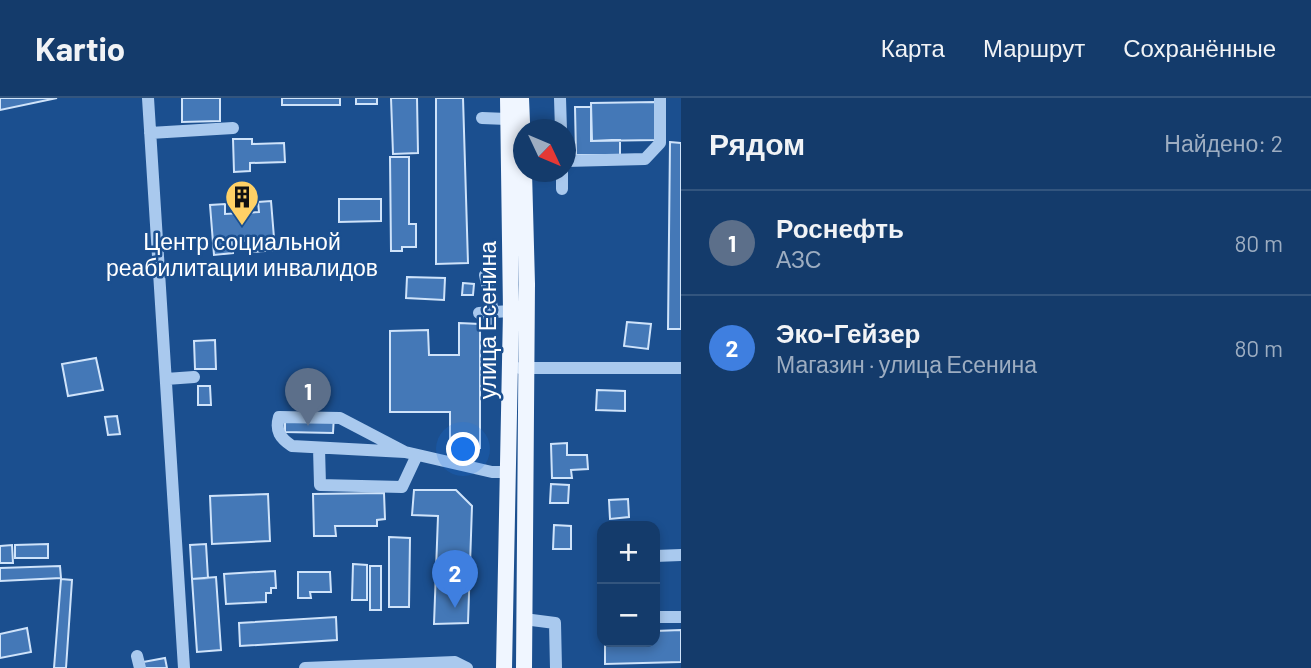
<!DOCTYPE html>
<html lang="ru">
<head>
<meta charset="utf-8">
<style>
	:root { --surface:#143b6b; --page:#214673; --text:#f1f3f6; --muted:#9dadc1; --line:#33557e; --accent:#ffd166 }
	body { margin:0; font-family:Barlow,sans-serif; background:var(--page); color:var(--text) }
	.controls { position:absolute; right:21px; bottom:21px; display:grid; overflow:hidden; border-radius:14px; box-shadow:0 4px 10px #0003 }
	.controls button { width:63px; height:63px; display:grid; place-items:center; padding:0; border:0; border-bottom:2px solid var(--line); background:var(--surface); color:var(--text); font:35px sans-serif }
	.compass { position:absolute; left:513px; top:21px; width:63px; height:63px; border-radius:50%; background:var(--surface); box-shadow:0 4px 10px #0003; rotate:134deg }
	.you { position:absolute; left:464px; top:352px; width:24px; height:24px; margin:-18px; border:5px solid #fff; border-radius:50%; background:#1a73e8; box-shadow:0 0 0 10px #1a73e833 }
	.badge { display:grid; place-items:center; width:46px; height:46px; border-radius:50%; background:var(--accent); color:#fff; font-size:23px; font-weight:700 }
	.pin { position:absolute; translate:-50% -58px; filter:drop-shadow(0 2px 4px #0008) }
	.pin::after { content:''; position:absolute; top:37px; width:24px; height:21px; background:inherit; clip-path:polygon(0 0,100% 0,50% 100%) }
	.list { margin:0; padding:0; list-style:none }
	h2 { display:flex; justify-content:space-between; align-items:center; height:91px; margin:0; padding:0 28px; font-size:30px }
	h2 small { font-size:23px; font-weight:400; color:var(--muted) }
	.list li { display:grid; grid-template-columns:46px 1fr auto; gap:21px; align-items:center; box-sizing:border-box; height:105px; padding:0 28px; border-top:2px solid var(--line) }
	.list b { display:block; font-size:26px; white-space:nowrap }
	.list p { margin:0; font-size:23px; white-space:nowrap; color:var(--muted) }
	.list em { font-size:23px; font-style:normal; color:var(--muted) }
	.map { position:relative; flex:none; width:681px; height:570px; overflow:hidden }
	header { display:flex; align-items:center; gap:42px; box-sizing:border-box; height:98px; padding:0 35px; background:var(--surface); border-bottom:2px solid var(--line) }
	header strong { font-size:33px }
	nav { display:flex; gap:38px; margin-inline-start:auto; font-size:24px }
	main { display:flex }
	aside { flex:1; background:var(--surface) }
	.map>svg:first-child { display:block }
	.building { fill:#4478b7; stroke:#cfe3fa; stroke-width:2 }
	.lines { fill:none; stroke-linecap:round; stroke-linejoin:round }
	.minor { stroke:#a9c9ee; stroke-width:12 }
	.major { stroke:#f0f6ff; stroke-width:16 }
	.labels { text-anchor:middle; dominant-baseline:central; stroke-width:5; stroke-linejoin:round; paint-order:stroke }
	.poi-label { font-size:23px; fill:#fff; stroke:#1b4f8f }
	.street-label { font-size:23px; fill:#fff; stroke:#1b4f8f }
</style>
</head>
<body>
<header>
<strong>Kartio</strong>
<nav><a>Карта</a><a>Маршрут</a><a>Сохранённые</a></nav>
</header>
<main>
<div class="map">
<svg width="681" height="570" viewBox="0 0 681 570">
	<rect width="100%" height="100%" fill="#1b4f8f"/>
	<path class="building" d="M0,0H57L0,12Z
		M182,0H220V23L182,24Z
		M282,0H340V7H282Z
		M356,0H377V6H356Z
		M391,0H417L418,55L393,56Z
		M436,0H463L468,165L436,166Z
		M656,4V42L592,43L591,5Z
		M575,9H591V43L620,42V57H576Z
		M233,41H252V46L284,45L285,64L250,65V73L234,74Z
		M670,44L681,45V231H668Z
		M390,59H409V126H416V149H402V153H391Z
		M339,101H381V123L339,124Z
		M271,103L275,152L254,154L253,142L232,144L233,155L214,157L210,107L225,106V116L259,114L258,104Z
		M407,179L445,180L444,202L406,200Z
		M463,185L474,186L473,197H462Z
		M627,224L651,226L648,251L624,248Z
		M459,225L480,226V350L450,351V314H390V233L428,232L429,257H459Z
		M215,242L216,271H195L194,243Z
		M96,260L103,292L68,298L62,266Z
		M198,288H210L211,307H198Z
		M597,292L625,293V313L596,312Z
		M285,316L334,317L333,335L285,334Z
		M117,318L120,336L108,337L105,319Z
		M567,345V357H587L588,371L571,372L572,380H552L551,346Z
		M551,386L569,387L568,405H550Z
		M414,392H456L472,408L468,525L434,526L438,418L412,417Z
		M384,395L385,421L377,422V428H335L336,438H314L313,396Z
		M268,396L270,443L212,446L210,398Z
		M628,401L629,419L610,421L609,402Z
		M554,427L571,428V451H553Z
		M389,439L410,440L409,509H389Z
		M48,446V460H15V447Z
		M206,446L208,480L192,481L190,447Z
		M12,447L13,465H0V448Z
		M353,466L367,467V502H352Z
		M60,468L61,480L0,483V470Z
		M370,468H381V512H370Z
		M275,473L276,490H271V495H266V504L226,506L224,476Z
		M298,474H330L331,494H310L311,500H298Z
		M216,479L221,552L197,554L192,481Z
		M61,481L72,482L66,570H54Z
		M336,519L337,542L240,548L239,525Z
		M27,530L31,554L0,560V536Z
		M681,532V564L605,566V544H655V533Z
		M165,560L167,570H144L143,564Z"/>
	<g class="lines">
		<path class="minor" d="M148,0L184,570
			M560,0L561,32
			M482,20L507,21
			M150,35L233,30
			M566,63L645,61L660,45V0
			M562,74V91
			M485,177L492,209V225
			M479,215L511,213
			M520,270H681
			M166,281L194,279
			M319,350L320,387L402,389L417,357
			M405,354L292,348C280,340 275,333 279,319L340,320L405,354L492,374H508
			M655,458L681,457
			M655,519H681
			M524,521L555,525L556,570
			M137,558L140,570
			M305,570L455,564L467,570"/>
		<path class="major" d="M521,0L524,72
			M524,74L527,186L524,570
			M504,570L511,213L508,0"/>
	</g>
	<defs>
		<g id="building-pin" transform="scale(1.75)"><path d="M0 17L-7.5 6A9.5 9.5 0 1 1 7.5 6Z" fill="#ffd166" stroke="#1b4f8f"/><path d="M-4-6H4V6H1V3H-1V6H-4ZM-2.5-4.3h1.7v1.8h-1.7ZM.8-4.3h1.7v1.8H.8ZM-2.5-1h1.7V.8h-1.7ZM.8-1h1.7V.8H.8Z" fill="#111"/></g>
	</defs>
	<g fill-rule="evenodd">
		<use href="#building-pin" x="242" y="99"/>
	</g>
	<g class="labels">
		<g class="poi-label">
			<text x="242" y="143">Центр социальной<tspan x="242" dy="26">реабилитации инвалидов</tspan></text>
		</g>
		<g class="street-label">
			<text transform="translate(487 222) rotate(-90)">улица Есенина</text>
		</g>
	</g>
</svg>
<div class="controls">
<button>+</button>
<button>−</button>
</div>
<svg class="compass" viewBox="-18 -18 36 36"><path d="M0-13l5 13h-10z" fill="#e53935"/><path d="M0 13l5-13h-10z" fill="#9dadc1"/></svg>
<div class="you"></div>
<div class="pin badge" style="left:308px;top:328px;background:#5c6f8a">1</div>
<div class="pin badge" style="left:455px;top:510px;background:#3f7fe0">2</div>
</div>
<aside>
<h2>Рядом<small>Найдено: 2</small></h2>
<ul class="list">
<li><span class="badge" style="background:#5c6f8a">1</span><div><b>Роснефть</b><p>АЗС</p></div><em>80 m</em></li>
<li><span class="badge" style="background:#3f7fe0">2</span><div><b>Эко-Гейзер</b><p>Магазин · улица Есенина</p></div><em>80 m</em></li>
</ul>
</aside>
</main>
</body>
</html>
